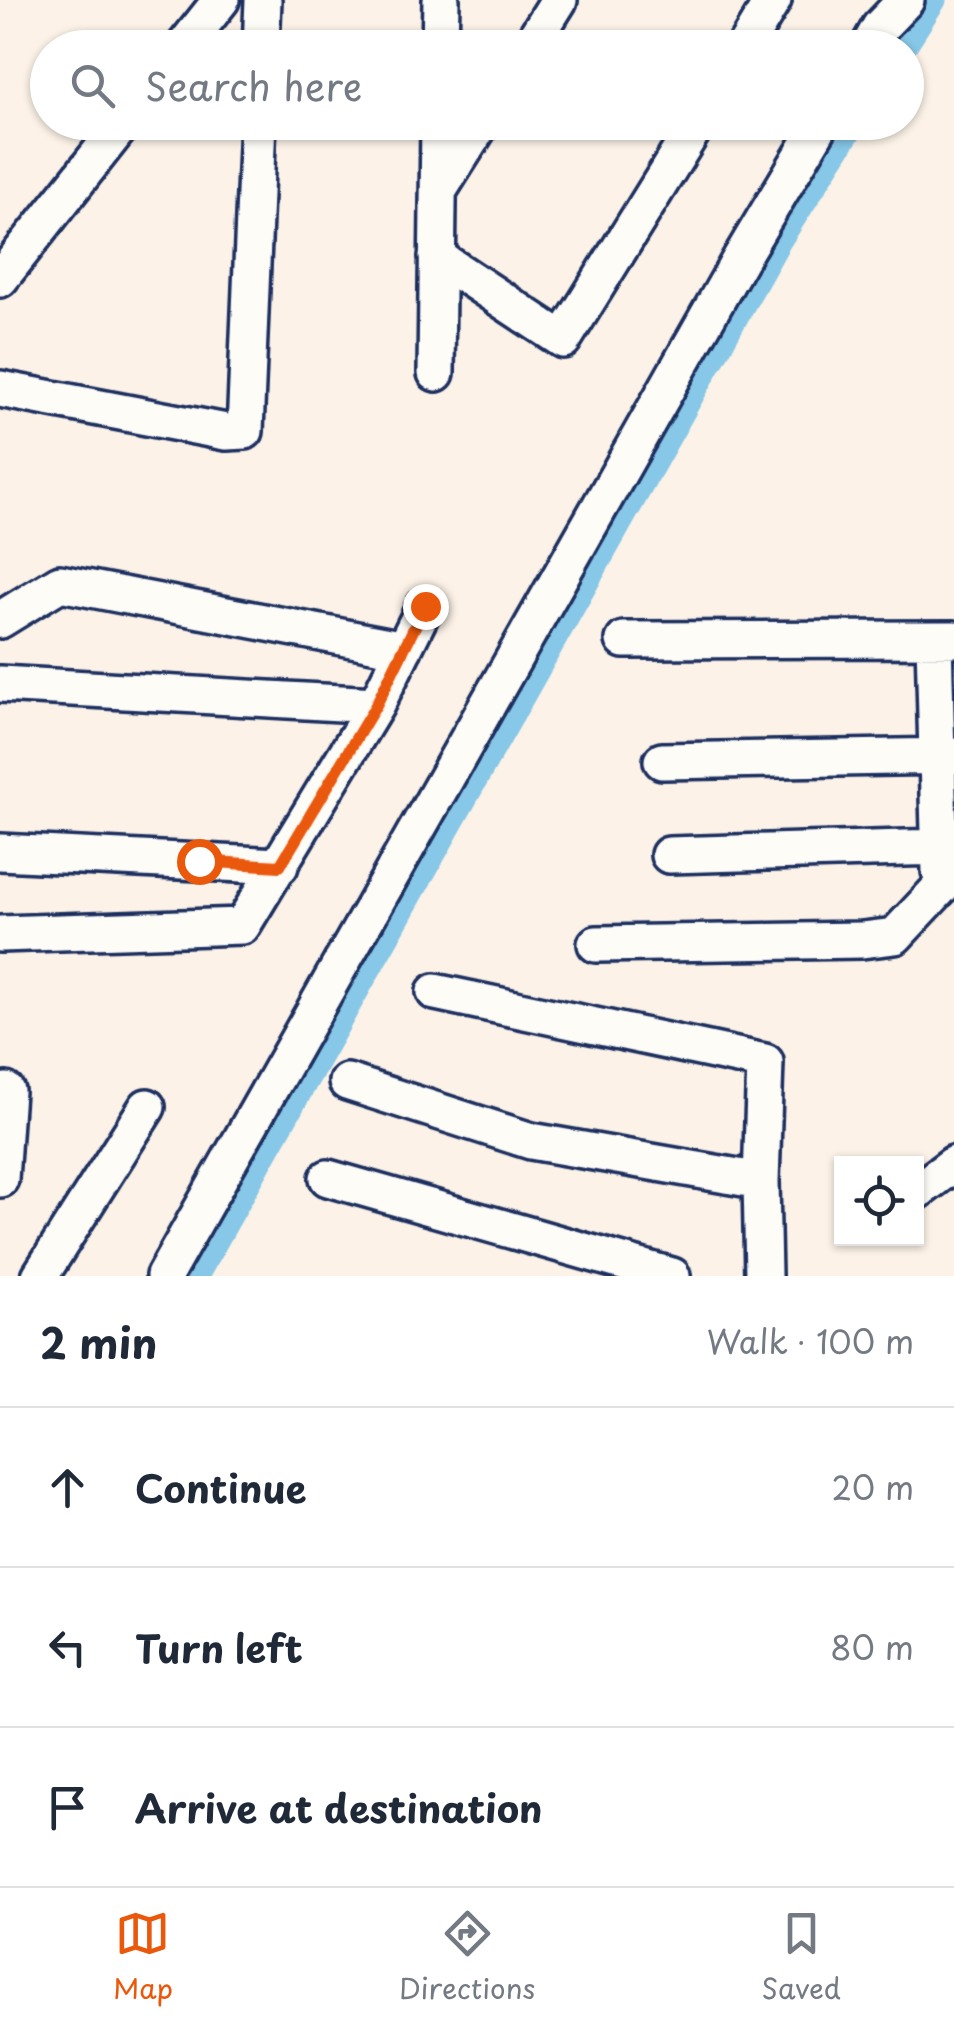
<!DOCTYPE html>
<html lang="en">
<head>
<meta charset="utf-8">
<style>
	:root { --surface:#fff; --page:#f2f2f3; --text:#1f2937; --muted:#747a83; --line:#e0e1e3; --accent:#ea580c }
	body { margin:0; font-family:"Playpen Sans",sans-serif; background:var(--page); color:var(--text) }
	.controls { position:absolute; right:30px; bottom:30px; display:grid; overflow:hidden; border-radius:0px; box-shadow:0 2px 8px #0004 }
	.controls button { width:90px; height:90px; display:grid; place-items:center; padding:0; border:0; border-bottom:2px solid var(--line); background:var(--surface); color:var(--text); font:50px sans-serif }
	.stop { position:absolute; width:30px; height:30px; margin:-22px; border:8px solid #ea580c; border-radius:50%; background:#fff }
	.stop.end { background:#ea580c; border-color:#fff; box-shadow:0 2px 10px #0008 }
	.list { margin:0; padding:0; list-style:none }
	h2 { display:flex; justify-content:space-between; align-items:center; height:130px; margin:0; padding:0 40px; font-size:42px }
	h2 small { font-size:32px; font-weight:400; color:var(--muted) }
	.list li { display:grid; grid-template-columns:65px 1fr auto; gap:30px; align-items:center; box-sizing:border-box; height:160px; padding:0 40px; border-top:2px solid var(--line) }
	.list b { display:block; font-size:38px; white-space:nowrap }
	.list em { font-size:32px; font-style:normal; color:var(--muted) }
	.icon { flex:none; width:55px; height:55px; fill:none; stroke:currentColor; stroke-width:2; stroke-linecap:round; stroke-linejoin:round }
	.map { position:relative; flex:none; width:954px; height:1276px; overflow:hidden }
	.search { position:absolute; background:var(--surface); box-shadow:0 2px 8px #0004; left:30px; right:30px; top:30px; height:110px; display:flex; align-items:center; gap:25px; box-sizing:border-box; padding:0 35px; border-radius:55px; color:var(--muted); font-size:38px }
	.sheet { height:610px; background:var(--surface) }
	nav { display:flex; justify-content:space-around; align-items:center; box-sizing:border-box; height:140px; border-top:2px solid var(--line); background:var(--surface); font-size:28px; color:var(--muted) }
	nav a { display:grid; justify-items:center; gap:5px }
	nav .on { color:var(--accent) }
	.map>svg:first-child { display:block }
	.lines { fill:none; stroke-linecap:round; stroke-linejoin:round }
	.canal { stroke:#87c7e7; stroke-width:25 }
	.minor-casing { stroke:#1b2f5e; stroke-width:42 }
	.minor { stroke:#fdfcf7; stroke-width:35 }
	.route { stroke:#ea580c; stroke-width:12 }
</style>
</head>
<body>
<div class="map">
<svg width="954" height="1276" viewBox="0 0 954 1276">
	<rect width="100%" height="100%" fill="#fcf2e7"/>
	<filter id="ink" filterUnits="userSpaceOnUse"><feTurbulence type="fractalNoise" baseFrequency=".01" numOctaves="2"/><feDisplacementMap in="SourceGraphic" scale="20" xChannelSelector="R" yChannelSelector="G"/><feConvolveMatrix kernelMatrix="1 2 1 2 8 2 1 2 1" color-interpolation-filters="sRGB"/></filter>
	<g filter="url(#ink)">
		<g class="lines">
			<path class="canal" d="M903,48L934,0
				M196,1276L777,244L855,122"/>
			<g class="minor-casing">
				<path id="minor" d="M183,48L221,0
					M261,48L263,0
					M440,48L441,0
					M529,48L559,0
					M744,48L773,0
					M868,48L880,27L906,0
					M439,190L482,122
					M437,257L563,340L698,122
					M0,279L124,122
					M436,373L439,122
					M0,389L226,432L245,431L258,122
					M0,620L60,583L404,649
					M624,640L954,639
					M934,640L940,871
					M0,684L376,705
					M662,761L954,756
					M0,852L280,866
					M669,855L940,847
					M0,934L242,926L376,705L425,606
					M596,944L862,940L895,936L941,887
					M435,992L765,1062L761,1181L763,1276
					M347,1082L531,1141L761,1181
					M328,1178L672,1276
					M0,1179L6,1091
					M916,1192L954,1164
					M40,1276L147,1107
					M164,1276L739,261L822,122"/>
			</g>
			<use href="#minor" class="minor"/>
		</g>
	</g>
	<g class="lines" filter="url(#ink)">
		<path class="route" d="M199,861L280,866L376,705L425,606"/>
	</g>
</svg>
<div class="controls">
<button><svg class="icon" aria-label="locate" viewBox="0 0 24 24"><circle cx="12" cy="12" r="6"/><path d="M12 2v4M12 18v4M2 12h4M18 12h4"/></svg></button>
</div>
<div class="stop" style="left:199px;top:861px"></div>
<div class="stop end" style="left:425px;top:606px"></div>
<div class="search"><svg class="icon" aria-label="search" viewBox="0 0 24 24"><circle cx="10" cy="10" r="6"/><path d="M15 15l6 6"/></svg>Search here</div>
</div>
<section class="sheet">
<h2>2 min<small>Walk · 100 m</small></h2>
<ul class="list">
<li><svg class="icon" aria-label="ahead" viewBox="0 0 24 24"><path d="M12 20V5M6 11l6-6 6 6"/></svg><div><b>Continue</b></div><em>20 m</em></li>
<li><svg class="icon" aria-label="left" viewBox="0 0 24 24"><path d="M17 20v-9H6M10 6l-5 5 5 5"/></svg><div><b>Turn left</b></div><em>80 m</em></li>
<li><svg class="icon" aria-label="arrive" viewBox="0 0 24 24"><path d="M6 21V4h12l-3 4 3 4H6"/></svg><div><b>Arrive at destination</b></div></li>
</ul>
</section>
<nav>
<a class="on"><svg class="icon" aria-label="map" viewBox="0 0 24 24"><path d="M3 6l6-2 6 2 6-2v14l-6 2-6-2-6 2zM9 4v14M15 6v14"/></svg>Map</a>
<a><svg class="icon" aria-label="directions" viewBox="0 0 24 24"><path d="M12 3l9 9-9 9-9-9zM9 14v-3h6M13 9l2 2-2 2"/></svg>Directions</a>
<a><svg class="icon" aria-label="saved" viewBox="0 0 24 24"><path d="M7 4h10v16l-5-4-5 4z"/></svg>Saved</a>
</nav>
</body>
</html>
